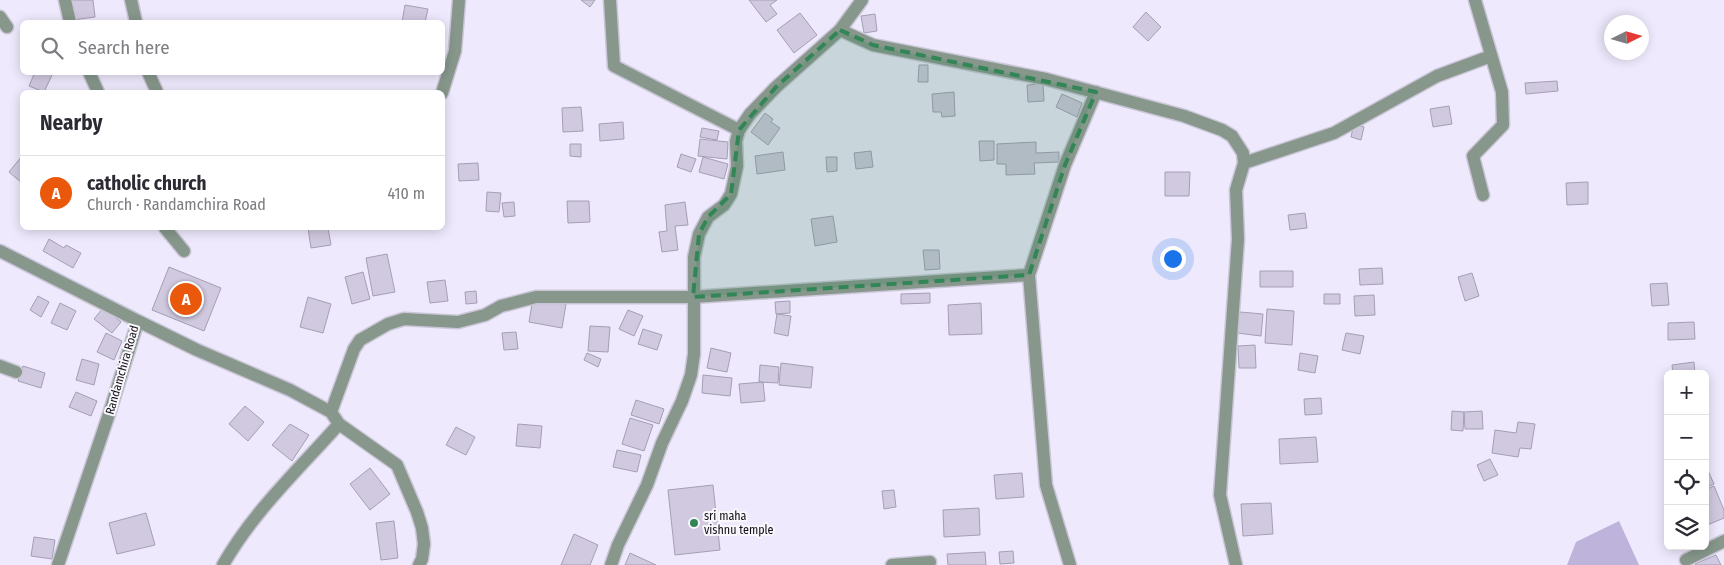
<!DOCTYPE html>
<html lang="en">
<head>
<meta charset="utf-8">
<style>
	:root { --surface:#fff; --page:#f7f7f7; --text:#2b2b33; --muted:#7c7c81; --line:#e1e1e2; --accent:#ea580c }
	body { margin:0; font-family:"Fira Sans Condensed",sans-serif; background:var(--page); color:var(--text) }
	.controls { position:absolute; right:15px; bottom:15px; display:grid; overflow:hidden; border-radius:8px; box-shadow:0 2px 12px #0003 }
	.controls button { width:45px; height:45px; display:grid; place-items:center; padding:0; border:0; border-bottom:1px solid var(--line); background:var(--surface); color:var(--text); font:25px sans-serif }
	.compass { position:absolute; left:1604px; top:15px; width:45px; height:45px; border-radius:50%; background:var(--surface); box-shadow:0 2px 12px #0003; rotate:85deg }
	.you { position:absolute; left:1172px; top:258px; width:18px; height:18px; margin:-12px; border:4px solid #fff; border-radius:50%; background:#1a73e8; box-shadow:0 0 0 8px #1a73e833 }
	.badge { display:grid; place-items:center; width:32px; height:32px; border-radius:50%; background:var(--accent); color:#fff; font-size:16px; font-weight:700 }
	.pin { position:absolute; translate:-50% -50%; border:2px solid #fff; box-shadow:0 1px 5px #0006 }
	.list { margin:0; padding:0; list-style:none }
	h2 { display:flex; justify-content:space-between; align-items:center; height:65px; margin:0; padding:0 20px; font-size:21px }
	h2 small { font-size:16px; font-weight:400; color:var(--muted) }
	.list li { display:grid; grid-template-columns:32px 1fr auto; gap:15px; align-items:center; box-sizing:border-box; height:75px; padding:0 20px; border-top:1px solid var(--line) }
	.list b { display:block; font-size:19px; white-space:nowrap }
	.list p { margin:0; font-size:16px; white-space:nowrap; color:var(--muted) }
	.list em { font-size:16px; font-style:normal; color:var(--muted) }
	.icon { flex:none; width:28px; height:28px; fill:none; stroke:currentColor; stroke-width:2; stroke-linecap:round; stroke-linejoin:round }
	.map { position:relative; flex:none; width:1724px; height:565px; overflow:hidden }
	.search { position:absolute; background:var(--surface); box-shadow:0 2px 12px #0003; left:20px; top:20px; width:425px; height:55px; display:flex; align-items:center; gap:12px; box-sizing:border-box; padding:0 18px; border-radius:8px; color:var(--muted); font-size:19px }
	.panel { position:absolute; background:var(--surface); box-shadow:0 2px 12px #0003; left:20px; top:90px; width:425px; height:140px; border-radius:8px }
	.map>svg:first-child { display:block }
	.water { fill:#beb3da }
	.building { fill:#d0c9e0; stroke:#a59fb5 }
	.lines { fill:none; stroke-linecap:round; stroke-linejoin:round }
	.minor-casing { stroke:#cac6d7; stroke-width:15 }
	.tertiary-casing { stroke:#cac6d7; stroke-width:15 }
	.minor { stroke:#87978c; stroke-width:12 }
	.tertiary { stroke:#87978c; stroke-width:12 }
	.marked { fill:#328556; fill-opacity:0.2; stroke:#328556; stroke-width:4; stroke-dasharray:10 6; stroke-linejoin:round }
	.poi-dot { fill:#328556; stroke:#faf8fd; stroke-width:2 }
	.labels { text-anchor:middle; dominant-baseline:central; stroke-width:4; stroke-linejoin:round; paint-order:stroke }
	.street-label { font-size:12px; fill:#100e15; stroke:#faf8fd }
	.poi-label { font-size:12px; fill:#100e15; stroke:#faf8fd; text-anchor:start }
</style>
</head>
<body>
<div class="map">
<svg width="1724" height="565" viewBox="0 0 1724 565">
	<rect width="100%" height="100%" fill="#eee9fc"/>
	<path class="water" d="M1619,521L1639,565H1567L1576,542Z"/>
	<path class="building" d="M70,0H93L95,17L73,20Z
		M581,0H595L590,7Z
		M749,0H777L770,5L777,14L766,22Z
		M405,5L428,9L425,22H402Z
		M1146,12L1161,27L1148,41L1133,27Z
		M800,13L817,35L794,53L777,30Z
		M875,14L877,31L864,33L861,16Z
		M919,65H928V82H918Z
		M35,72H46L52,75L44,92L29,86Z
		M1557,81L1558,91L1526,94L1525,83Z
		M1043,84L1044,101L1028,102L1027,85Z
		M954,92L955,116L942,117L941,112H933L932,94Z
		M1062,94L1082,103L1077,117L1056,107Z
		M1449,106L1452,124L1433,127L1430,109Z
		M581,107L583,131L563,132L562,108Z
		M765,113L773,119L771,122L780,128L768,145L751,132Z
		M623,122L624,139L600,141L599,124Z
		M1354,124L1364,127L1361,140L1351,137Z
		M702,128L719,131L717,140L700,137Z
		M700,139L728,142L727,159L698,156Z
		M979,141H994V160L980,161Z
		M1036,142V153L1059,152V162L1034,163L1035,174L1006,175V164H997V144Z
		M570,144H581V157L570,156Z
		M871,151L873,167L856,169L854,153Z
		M783,152L785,170L757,174L755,156Z
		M681,154L696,159L691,172L677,167Z
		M22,156V183L9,172Z
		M703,157L728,164L724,179L699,172Z
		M826,157H837V171L827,172Z
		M478,163L479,180L459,181L458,164Z
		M1165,172H1190L1189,196H1165Z
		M1588,182V204L1567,205L1566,183Z
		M487,192L501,193L499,212L486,211Z
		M567,201H589L590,222L568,223Z
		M514,202L515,216L504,217L502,203Z
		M685,202L688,225L675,226L678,250L662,252L659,232L667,231L665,205Z
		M1305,213L1307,228L1290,230L1288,215Z
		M833,216L837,242L815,246L811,219Z
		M308,228H328L331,245L311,248Z
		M49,239L64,248L66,245L81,253L73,268L43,251Z
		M923,250H939L940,269L925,270Z
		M387,254L395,292L373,296L366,258Z
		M169,267L221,288L204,331L152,310Z
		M1382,268L1383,284L1360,285L1359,269Z
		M1260,271H1293V287H1260Z
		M363,272L370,299L352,304L345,277Z
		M1472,273L1479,296L1465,301L1458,277Z
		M445,280L448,301L430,303L427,282Z
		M1667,283L1669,305L1652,306L1650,284Z
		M476,291L477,303L466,304L465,292Z
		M930,293V303L901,304V294Z
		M1324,294H1340V304H1324Z
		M1374,295L1375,315L1355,316L1354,296Z
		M38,296L49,302L41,317L30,310Z
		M308,297L331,304L323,333L300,327Z
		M533,298L566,304L562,328L529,322Z
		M790,301V313L776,314L775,302Z
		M60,303L76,311L67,330L51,323Z
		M981,303L982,334L949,335L948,305Z
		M103,308L121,322L112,333L94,319Z
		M1267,309L1294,311L1292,345L1265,343Z
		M628,310L643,316L634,336L619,329Z
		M1240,312L1263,314L1261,336L1237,333Z
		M777,314L791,316L788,336L774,333Z
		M1694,322L1695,339L1668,340V323Z
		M590,326L610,327L608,352L588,351Z
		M643,329L662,335L657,350L638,344Z
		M516,332L518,349L504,350L502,333Z
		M106,333L122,341L114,360L97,352Z
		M1346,333L1364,336L1360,354L1342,350Z
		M1255,345L1256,368H1239L1238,346Z
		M711,348L731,353L727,372L707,368Z
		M587,353L601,359L598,367L584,360Z
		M1300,353L1318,356L1315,373L1298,370Z
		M82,359L99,364L94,385L76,380Z
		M1694,362L1695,374H1673L1672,365Z
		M781,363L813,367L811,388L779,385Z
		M760,365L779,367L778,383L759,382Z
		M23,366L45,373L41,388L18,381Z
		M703,375L732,378L730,396L702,393Z
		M763,382L765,401L741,403L739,384Z
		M76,392L97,401L91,416L69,407Z
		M1321,398L1322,414L1305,415L1304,399Z
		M636,400L664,409L659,424L631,415Z
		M245,406L264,422L248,441L229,424Z
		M1452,411L1464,412L1463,431L1451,430Z
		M1482,411L1483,429H1465L1464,412Z
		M630,418L653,425L644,451L622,444Z
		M1518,422L1535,424L1531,449L1520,448L1518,457L1492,453L1495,430L1516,433Z
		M290,424L309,435L292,461L272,445Z
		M518,424L542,426L540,448L516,446Z
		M456,427L475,437L466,455L446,445Z
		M1316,437L1318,462L1280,464L1279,439Z
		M617,450L641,455L637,472L613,467Z
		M1490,459L1498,475L1484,481L1477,465Z
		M1705,464L1714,484L1705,488Z
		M370,468L390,494L370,510L350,484Z
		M1022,473L1024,497L996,499L994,475Z
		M713,485L720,550L675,555L668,490Z
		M1714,486L1724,510V518L1705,526V490Z
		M894,490L896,507L884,509L882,491Z
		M1271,503L1273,534L1243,536L1241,504Z
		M979,508L980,535L944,537L943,510Z
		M146,513L155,545L117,554L109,523Z
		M394,521L398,558L381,560L376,523Z
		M574,534L598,545L590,565H561Z
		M34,537L55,540L52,559L31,556Z
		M1013,551L1014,563L1000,564L999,552Z
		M985,552L986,565H948L947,554Z
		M630,553L656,565H625Z
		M1716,555L1721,565H1696L1695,564Z"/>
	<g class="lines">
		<g class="minor-casing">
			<path id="minor" d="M65,0L70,22
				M131,0L136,22
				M610,0L614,66L739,130
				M1475,0L1502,92L1503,125L1473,156L1483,195
				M0,17L7,27
				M840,30L873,45L1046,79L1184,116L1222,130L1232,136L1243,153L1244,163L1236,190L1238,239L1220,495L1236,565
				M89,72L98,92
				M148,72L157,92
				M442,93L455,51L459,0
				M1244,163L1334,133L1437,76L1491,56
				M165,228L184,251
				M0,251L138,321L109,414L58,565
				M138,321L197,350L290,390L331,412L354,349L360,340L388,324L404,319L458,322L485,315L501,306L536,297H693L1029,275
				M0,366L16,372
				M331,412L339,424L397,465L417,512L422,528L424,544L422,559L419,565
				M1686,560L1724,541
				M223,565C252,513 300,468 339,424
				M892,565L930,562
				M1070,565L1046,485L1029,275L1065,165L1096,92"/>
		</g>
		<g class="tertiary-casing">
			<path id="tertiary" d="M611,565L618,545L647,485L662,443L682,401L691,375L694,354V257L699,234L708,217L724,205L731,194L737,166L736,141L739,130L750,114L776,87L840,30L862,0"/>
		</g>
		<use href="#minor" class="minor"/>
		<use href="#tertiary" class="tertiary"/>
	</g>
	<path class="marked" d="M840,30L873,45L1096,92L1065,165L1029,275L693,297L699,234L708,217L731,194L739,130L776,87Z"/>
	<circle class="poi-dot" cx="694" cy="523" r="5"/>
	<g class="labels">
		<g class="street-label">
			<text transform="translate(122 370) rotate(-74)">Randamchira Road</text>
		</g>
		<g class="poi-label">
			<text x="704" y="516">sri maha<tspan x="704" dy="14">vishnu temple</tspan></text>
		</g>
	</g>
</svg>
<div class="controls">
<button>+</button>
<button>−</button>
<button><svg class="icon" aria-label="locate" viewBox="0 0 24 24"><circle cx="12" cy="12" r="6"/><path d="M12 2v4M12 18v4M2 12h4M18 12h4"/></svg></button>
<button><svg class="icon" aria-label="layers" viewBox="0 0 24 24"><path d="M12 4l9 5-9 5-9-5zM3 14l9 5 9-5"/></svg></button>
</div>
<svg class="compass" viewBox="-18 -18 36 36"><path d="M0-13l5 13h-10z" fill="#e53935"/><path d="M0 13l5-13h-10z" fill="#7c7c81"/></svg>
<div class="you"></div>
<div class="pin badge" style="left:186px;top:299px">A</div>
<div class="search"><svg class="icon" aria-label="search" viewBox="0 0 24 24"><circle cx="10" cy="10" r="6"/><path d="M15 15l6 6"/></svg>Search here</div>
<section class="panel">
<h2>Nearby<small></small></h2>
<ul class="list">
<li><span class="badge">A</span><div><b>catholic church</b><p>Church · Randamchira Road</p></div><em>410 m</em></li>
</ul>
</section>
</div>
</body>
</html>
